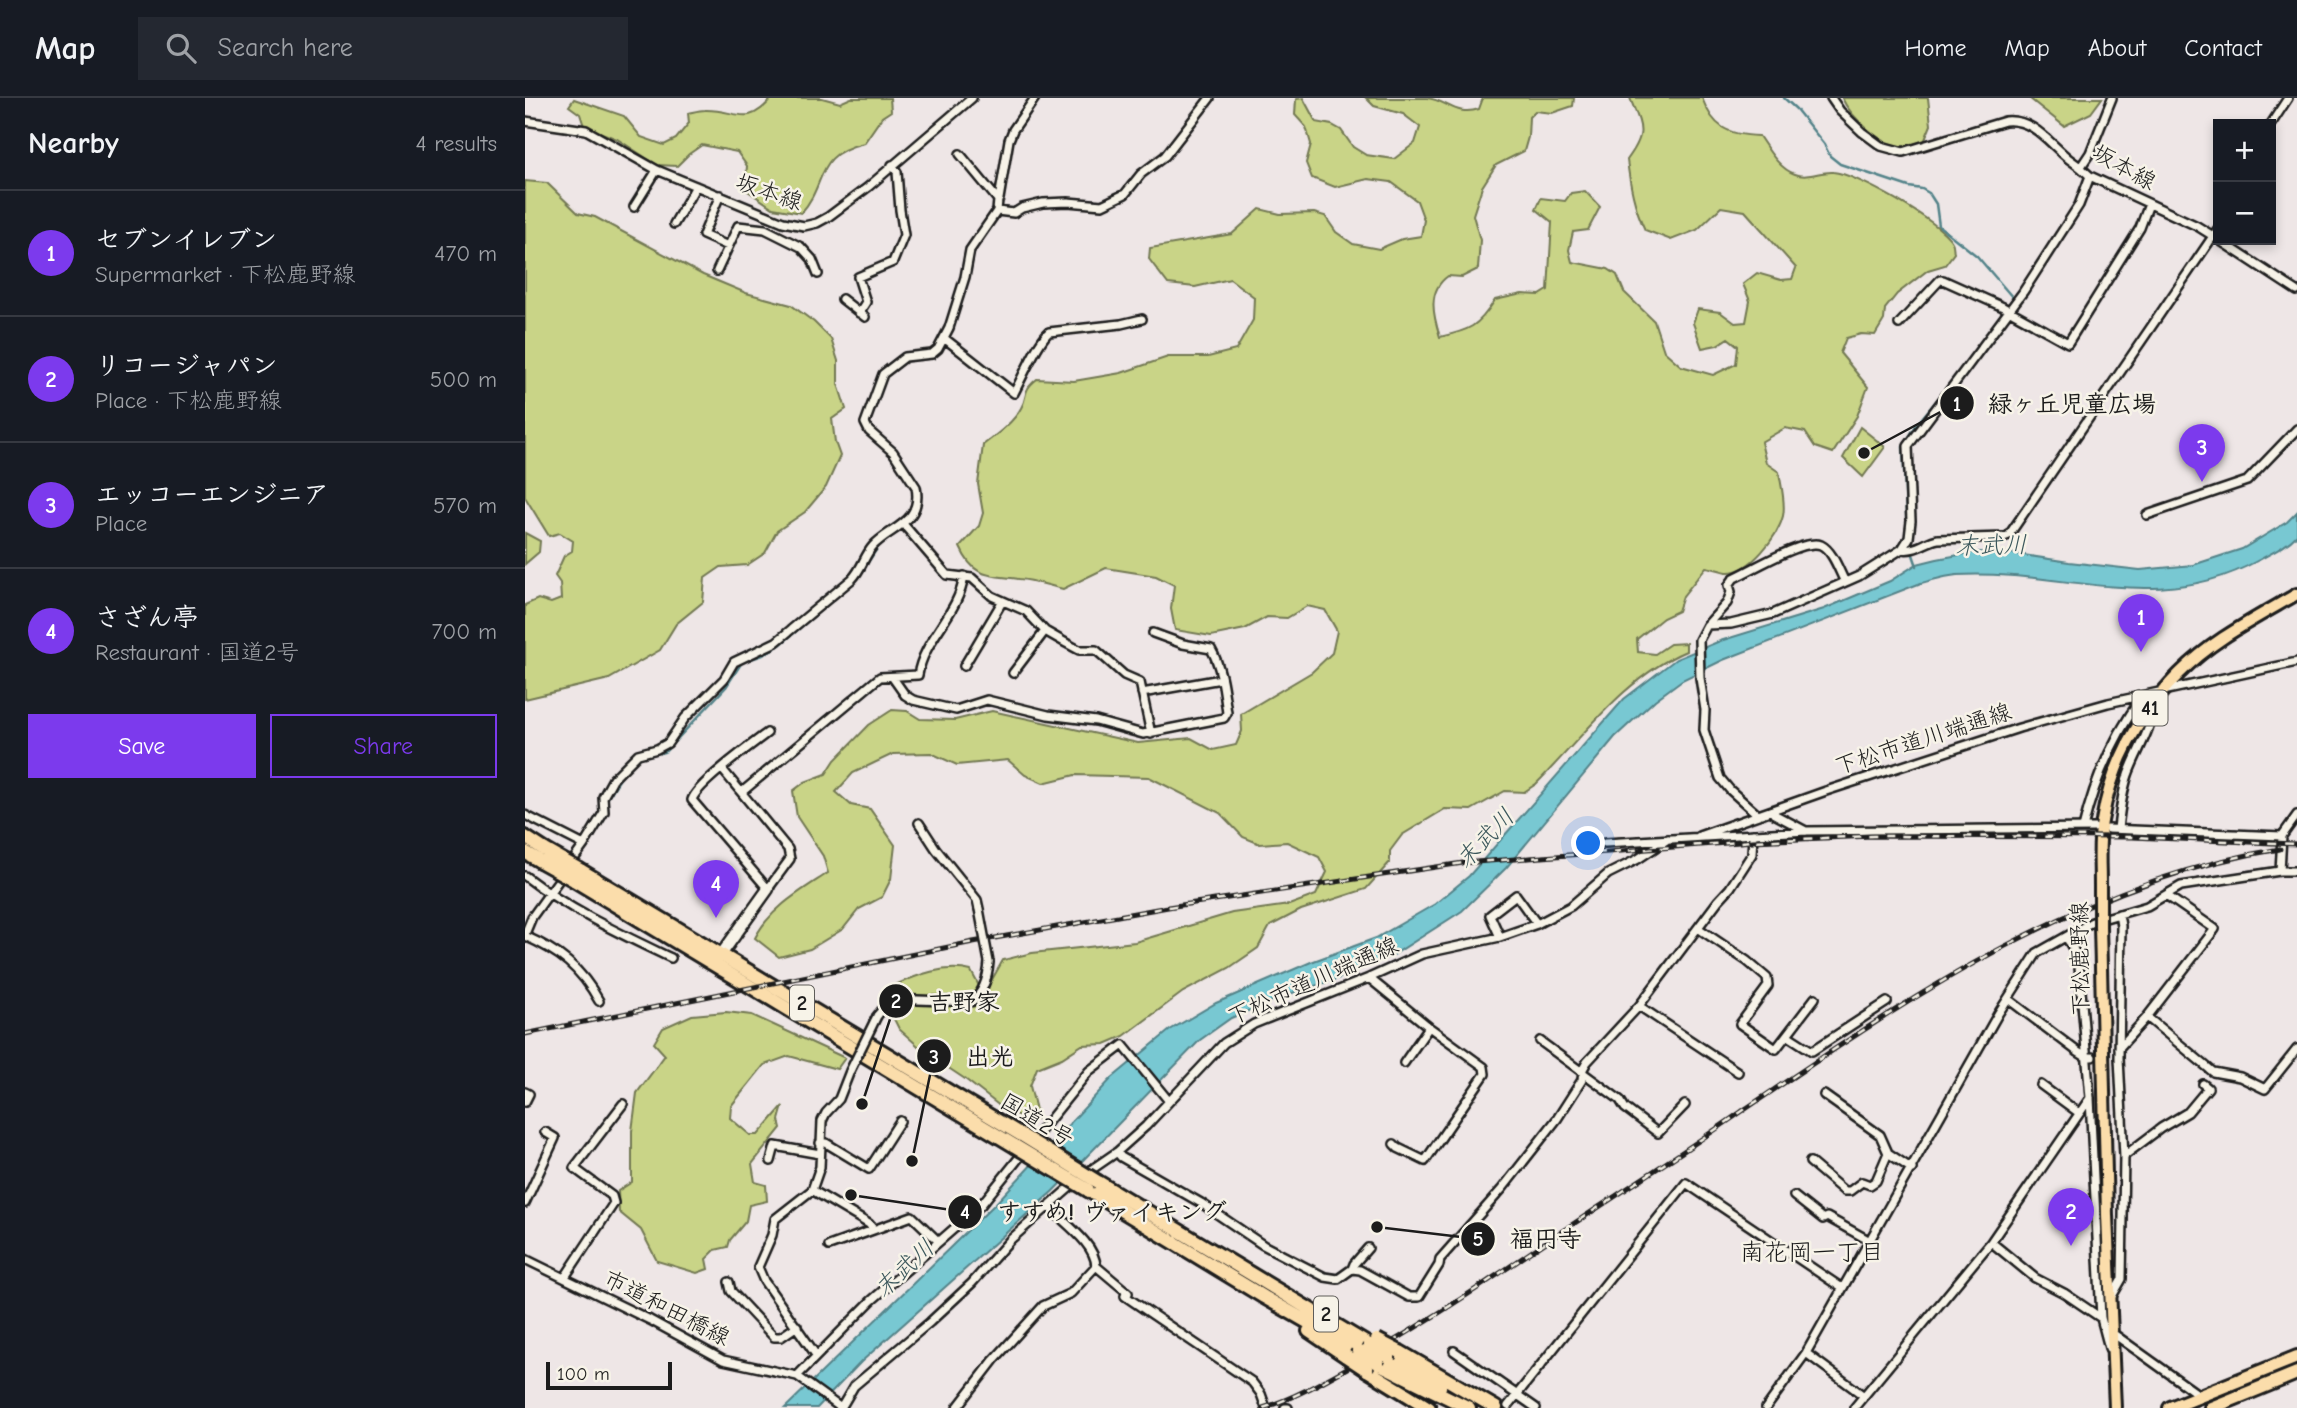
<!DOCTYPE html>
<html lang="en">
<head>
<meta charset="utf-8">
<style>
	:root { --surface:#171b24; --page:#242831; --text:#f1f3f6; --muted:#9ea1a6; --line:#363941; --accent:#7c3aed }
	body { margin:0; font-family:"Comic Neue","Klee One",sans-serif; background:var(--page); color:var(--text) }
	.controls { position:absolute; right:21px; top:21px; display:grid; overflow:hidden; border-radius:0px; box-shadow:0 4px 10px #0003 }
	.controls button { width:63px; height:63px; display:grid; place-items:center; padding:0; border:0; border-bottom:2px solid var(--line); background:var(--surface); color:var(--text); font:35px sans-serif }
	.scale { position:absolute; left:21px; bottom:18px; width:126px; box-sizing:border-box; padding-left:7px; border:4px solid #1c1c1c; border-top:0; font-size:19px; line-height:24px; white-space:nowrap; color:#1c1c1c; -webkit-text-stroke:5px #f7f3e8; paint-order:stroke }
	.you { position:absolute; left:1064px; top:746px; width:24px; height:24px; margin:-18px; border:5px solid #fff; border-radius:50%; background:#1a73e8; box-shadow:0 0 0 10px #1a73e833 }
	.badge { display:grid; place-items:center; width:46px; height:46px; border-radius:50%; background:var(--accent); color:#fff; font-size:23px; font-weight:700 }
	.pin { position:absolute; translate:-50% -58px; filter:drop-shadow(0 2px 4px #0008) }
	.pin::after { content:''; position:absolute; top:37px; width:24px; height:21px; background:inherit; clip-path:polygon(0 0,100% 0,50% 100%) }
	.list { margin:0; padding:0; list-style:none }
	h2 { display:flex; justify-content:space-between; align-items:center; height:91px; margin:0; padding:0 28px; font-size:30px }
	h2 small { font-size:23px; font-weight:400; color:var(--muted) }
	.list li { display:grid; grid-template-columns:46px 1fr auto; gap:21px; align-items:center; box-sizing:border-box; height:126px; padding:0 28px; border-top:2px solid var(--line) }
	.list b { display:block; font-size:26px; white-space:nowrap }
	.list p { margin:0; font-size:23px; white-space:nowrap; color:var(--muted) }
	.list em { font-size:23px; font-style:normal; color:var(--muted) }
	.actions { display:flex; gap:14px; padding:21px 28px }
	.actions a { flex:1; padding:16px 0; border:2px solid var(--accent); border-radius:0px; text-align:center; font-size:24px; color:var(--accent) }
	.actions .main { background:var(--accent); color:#fff }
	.icon { flex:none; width:38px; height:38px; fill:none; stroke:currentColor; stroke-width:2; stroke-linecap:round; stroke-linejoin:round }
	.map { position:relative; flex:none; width:1772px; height:1310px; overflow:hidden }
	header { display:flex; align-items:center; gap:42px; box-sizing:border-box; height:98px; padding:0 35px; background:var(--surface); border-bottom:2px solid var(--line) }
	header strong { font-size:33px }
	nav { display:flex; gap:38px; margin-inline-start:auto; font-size:24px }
	.search { width:490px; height:63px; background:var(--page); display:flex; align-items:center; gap:18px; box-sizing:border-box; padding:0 24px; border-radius:0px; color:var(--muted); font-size:26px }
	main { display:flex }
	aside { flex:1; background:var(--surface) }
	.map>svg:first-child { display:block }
	.green { fill:#c9d487; stroke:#727852; stroke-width:2 }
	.water { fill:#78c8d2; stroke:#538389; stroke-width:2 }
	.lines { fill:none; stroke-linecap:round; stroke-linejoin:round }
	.stream { stroke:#538389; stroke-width:2.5 }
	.street-casing { stroke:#1c1c1c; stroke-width:12 }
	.secondary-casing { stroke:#1c1c1c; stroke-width:15 }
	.primary-casing { stroke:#1c1c1c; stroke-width:16 }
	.highway-casing { stroke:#1c1c1c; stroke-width:18 }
	.street { stroke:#f7f3e8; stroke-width:7 }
	.secondary { stroke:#f7f3e8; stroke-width:10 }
	.primary { stroke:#fbddab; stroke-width:10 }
	.highway { stroke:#fbddab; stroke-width:12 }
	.rail-casing { stroke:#1c1c1c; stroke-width:5 }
	.rail { stroke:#f7f3e8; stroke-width:2.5; stroke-dasharray:8; stroke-linecap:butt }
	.street-bridge-casing { stroke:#1c1c1c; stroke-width:12; stroke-linecap:butt }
	.primary-bridge-casing { stroke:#1c1c1c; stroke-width:16; stroke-linecap:butt }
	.highway-bridge-casing { stroke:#1c1c1c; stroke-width:18; stroke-linecap:butt }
	.street-bridge { stroke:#f7f3e8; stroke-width:7 }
	.primary-bridge { stroke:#fbddab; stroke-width:10 }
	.highway-bridge { stroke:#fbddab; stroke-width:12 }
	.labels { text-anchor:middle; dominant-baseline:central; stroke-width:5; stroke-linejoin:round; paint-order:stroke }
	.shield { fill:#f7f3e8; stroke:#5e5c59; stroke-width:2 }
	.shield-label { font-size:21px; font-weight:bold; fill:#1c1c1c }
	.street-label { font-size:23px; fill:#1c1c1c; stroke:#f7f3e8 }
	.water-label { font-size:24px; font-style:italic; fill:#3c585c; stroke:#f7f3e8 }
	.neighbourhood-label { font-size:24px; fill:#1c1c1c; stroke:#f7f3e8 }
	.leader { fill:none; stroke:#1c1c1c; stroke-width:2.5 }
	.callout-dot { fill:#1c1c1c; stroke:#f7f3e8; stroke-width:2.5 }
	.mark-label { font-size:21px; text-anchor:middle; font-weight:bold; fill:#fff }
	.callout-label { font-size:24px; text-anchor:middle; font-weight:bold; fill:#1c1c1c; stroke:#f7f3e8; stroke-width:5; stroke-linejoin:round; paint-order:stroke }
</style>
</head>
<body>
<header>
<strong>Map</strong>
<div class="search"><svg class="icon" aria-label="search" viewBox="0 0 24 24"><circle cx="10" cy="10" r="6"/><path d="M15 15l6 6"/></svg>Search here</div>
<nav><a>Home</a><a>Map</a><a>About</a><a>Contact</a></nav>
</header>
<main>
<aside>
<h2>Nearby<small>4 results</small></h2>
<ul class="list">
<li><span class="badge">1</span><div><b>セブンイレブン</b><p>Supermarket · 下松鹿野線</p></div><em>470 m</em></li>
<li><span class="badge">2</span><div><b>リコージャパン</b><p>Place · 下松鹿野線</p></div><em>500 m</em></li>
<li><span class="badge">3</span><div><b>エッコーエンジニア</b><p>Place</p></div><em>570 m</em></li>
<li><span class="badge">4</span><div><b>さざん亭</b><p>Restaurant · 国道2号</p></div><em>700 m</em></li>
</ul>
<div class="actions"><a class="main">Save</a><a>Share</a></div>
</aside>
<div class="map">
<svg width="1772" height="1310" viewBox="0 0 1772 1310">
	<rect width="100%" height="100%" fill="#eee6e6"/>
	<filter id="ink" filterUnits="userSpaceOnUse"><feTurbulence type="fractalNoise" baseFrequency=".0143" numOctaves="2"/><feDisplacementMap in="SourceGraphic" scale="14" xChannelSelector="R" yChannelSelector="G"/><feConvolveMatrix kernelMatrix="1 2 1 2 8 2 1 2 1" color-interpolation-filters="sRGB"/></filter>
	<g filter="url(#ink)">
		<path class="green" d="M247,0H297L315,5L326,0H365L366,13L357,19L339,45C288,57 303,85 276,115L248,110L220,91L222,68L212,54L177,47L164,56L152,68L132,67L92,41L59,28L55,16L44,8L49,1L99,18L116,39L139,47L151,41L164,25L163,15C168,14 174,12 180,12C211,11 222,31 247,0Z
			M778,0L791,24L807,27L816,32L828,49L841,57L869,61L890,45L895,29L878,16L849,8L841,0C861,0 883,0 902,0C922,2 931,19 954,11L958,0H1049L1048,8L1027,15L1010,13L1004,19L1003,39L999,53L971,67L957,89L948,117L955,142L953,171L937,179L923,178C902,193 908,217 915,239C945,232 953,229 970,202L997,196L1015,197L1023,192L1027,124L1011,111L1016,100L1040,103L1046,95L1060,93L1075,109L1063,132L1048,134L1044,152L1047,164L1083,171L1092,177L1099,194L1129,223L1139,253L1156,268L1188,277L1211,266L1213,248L1203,240L1192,247L1177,250L1168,225L1173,211L1195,214L1210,225L1221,224L1225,203L1218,186L1232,175L1256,182L1267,181L1271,170L1220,113L1196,109L1172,132L1146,142L1120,132C1109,109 1105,87 1102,62C1122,35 1117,30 1105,0H1177C1188,29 1202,37 1234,38C1243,51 1254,71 1270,76C1283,81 1295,73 1308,74C1330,75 1416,124 1427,144C1429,147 1428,151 1429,155L1420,167L1403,172L1372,196L1360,211L1359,222L1350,237L1336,236L1321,240L1315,255L1343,289L1332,318L1308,355L1290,349L1280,334L1260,330L1236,344L1241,365L1254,374C1256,387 1261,405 1258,418C1253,438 1225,475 1202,474C1196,473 1188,470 1181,469L1158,498L1153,513L1138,520L1112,541L1113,554L1130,556L1145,546L1161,545V553C1100,579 1057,640 1011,686L999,694L980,693L946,712L920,711L877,737L865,753V764L841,791L776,812L745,828L733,850L704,870L658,894L599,938L580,946L557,947L537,960L512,970L505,988L513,1020L506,1024L476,1009L440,981L401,955L374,931L364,911L368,888C392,877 420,866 446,873L453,886L464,887L478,862L507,855L610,844L707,815L764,807L791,797L802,774L794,759L762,744L735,746L718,739L695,715L624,679L550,677L518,685L500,677L483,662L432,667L406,655L368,656L328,675L311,694L326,707L345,711L370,747L366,781L357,799L334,811L318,831L285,851L254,859L230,840C245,810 276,793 303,775L298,758L272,719L268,693L280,684L301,676L310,662L344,627L367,612L382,613L395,621L430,622L467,613L613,645L666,640L688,652L711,647L717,633L716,616L787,574L807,555L812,533L800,512L782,508L762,520L742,519L720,531L686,538L650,532L646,511L649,487L631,478L581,470L538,491C524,488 509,482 494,481C465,477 449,481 435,449L454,428L458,415L453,386L458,347C471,337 488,325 496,310C504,296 496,294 512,281L549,283L596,275L643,259H683L711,252L728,222L729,199L705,181L670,189L643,186L624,161L625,150L707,136L735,111L755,116L789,115L800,118L811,134L828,146L854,151L877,141L896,138L899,122L892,103L866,84L843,81L810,89L787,80L781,65L786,46L781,29L770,17L771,1Z
			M1317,0H1403L1406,27L1399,44C1392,45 1384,48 1377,48C1357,49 1325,18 1317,0Z
			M1504,0H1577L1566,15L1539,28Z
			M0,83L22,85L53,115L70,119L178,177L221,195L266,207L289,224L306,241L313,263V286L321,311L307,321L310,344L315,358L301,389L280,414L252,433L240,455L222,467L196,469L180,480L178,504L151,526L135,552L84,581L0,601V507L13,501L26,505L36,501L35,485L30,478L39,458L47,453L48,443L35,435L24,438L0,399Z
			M1335,329L1360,349L1338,379L1318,360Z
			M0,435L15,443L14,454L0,466Z
			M201,914L227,917L320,960L312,971L264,958L239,967L206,1008L205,1020L225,1037H233L258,1008L254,1022L256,1030L227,1066L230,1084L241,1087L242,1103L224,1107L221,1123L205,1142L203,1149L190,1152L181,1161L183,1171L172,1175L132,1163L116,1132L94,1114L93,1093L107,1084V1033L112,995L140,957L129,945L138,930L167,917Z"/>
		<path class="water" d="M1772,414V437C1761,449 1746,455 1732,463C1633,518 1537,471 1432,477C1420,478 1408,482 1396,485L1198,562L1157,582L1130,602L1090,639L981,770L937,813L868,857L812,881L764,896L706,920L675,942L528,1093L336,1264L292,1310H260L471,1105L587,980L645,932L691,905L786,864L851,840L910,806L944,778L1099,601L1151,561L1195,543L1299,511L1365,483L1392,466L1412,461L1450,454L1485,455L1544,464L1615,472L1668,467L1717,451L1762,424Z"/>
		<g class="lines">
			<path class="stream" d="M1259,0L1271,11L1299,46L1305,58L1315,66L1384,89L1397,91L1404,95L1411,106L1414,128L1452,158L1488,200L1471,225
				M1382,438L1378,349L1392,326L1425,286
				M1386,451L1392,468
				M334,478L357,443
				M81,703C90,689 102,664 119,658C126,656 134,656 141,653L201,589L217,564L238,557L255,547L316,495
				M43,762L62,736
				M0,824L31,779"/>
			<g class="street-casing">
				<path id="street" d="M1306,0L1315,13L1337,34L1356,48L1378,54L1480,23C1508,20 1524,45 1544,61C1553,67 1557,70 1565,78L1672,128L1693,141
					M0,23L61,32L132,72L258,124L279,128L292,125L303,119L343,89L447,0
					M1746,26L1763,0
					M1557,67L1565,55L1587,0
					M195,97L178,137L203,148
					M474,101L484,42L488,32L510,0
					M109,109L132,72
					M472,113L489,115L497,110L518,105L543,104L577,107L600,96L616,76L640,58L685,0
					M149,126L171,88
					M1694,142L1772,193
					M192,173L213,128L240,131L276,149L287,161L293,176
					M317,201L340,219
					M334,215L341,204L333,179L368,164L379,137L375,112L372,74L367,67
					M1374,226L1415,182H1418L1478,209L1543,245L1615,130L1624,106
					M419,240L489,295C497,280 513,243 524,234L596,226L617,221
					M1622,417L1722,383L1772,331
					M379,427L422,477L447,480L467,498L501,513L520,533L541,545L554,552H571L599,577L615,584L626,636
					M1377,451C1390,454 1401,443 1413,441L1479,439L1484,437L1693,131
					M1182,527L1202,505L1206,494L1204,487L1209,480C1227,472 1279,440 1296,447C1308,453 1314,473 1320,484
					M439,568L477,504
					M488,575L520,533
					M368,580L380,597L388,602L431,612L462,602L523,617L571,623L618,636L699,620L702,615C699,594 697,570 686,551L658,546L628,535
					M617,595L696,581
					M197,671L263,751L265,761L243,791L167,702C171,687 226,647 242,635
					M217,694L355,579L393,577C399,540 434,516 439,478
					M1247,713L1249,716L1281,733
					M0,717L59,747
					M1233,717L1205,692L1195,680L1179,632L1180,612L1175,580L1174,542L1182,527L1206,526L1248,516L1334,478L1377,451L1384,440L1386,423L1383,348L1498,194L1554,107L1565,78
					M394,725L411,751L452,802L454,811
					M1558,730C1569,684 1589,637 1618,598
					M1583,731L1757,738
					M1593,731C1595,712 1597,695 1603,677C1612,652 1627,632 1629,605
					M1174,738L1301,693L1494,630L1583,605L1772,564
					M1080,745L1281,733L1569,730
					M1755,773H1772
					M0,778C44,812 96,836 146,860
					M1173,830L1222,863L1242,880L1243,888L1215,926L1251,951L1290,900
					M0,836L7,819L59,747L79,714L78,699L88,681L113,656L132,651L143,645L160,620L199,581L209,564L251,544L327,481C337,471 339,458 348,448C365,429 398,425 391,389L368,354L344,333L340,325L358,276L380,259L407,256L413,251L424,230L440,179L445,152L472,113L473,102L435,56
					M0,838C34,853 56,870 74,903
					M975,839L965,817L991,797L1012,826
					M1541,839L1549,852L1554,869L1565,1000L1576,1220L1584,1250
					M844,880L904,929L959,969L960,976L900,1063L873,1050L869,1046
					M1483,901L1553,954L1561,959H1567
					M1114,908L1213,974
					M352,918L366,901L446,904C459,895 463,879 464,864
					M1622,919L1688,974L1715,979L1740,991L1772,951
					M1262,937L1287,953L1362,904
					M1015,943L1095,1002L1100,1010L1133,1035L1160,1007
					M1594,950L1622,919L1690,831L1641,797
					M879,965L904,929
					M1516,987L1554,1015
					M0,994L4,996L0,1004
					M1299,997L1355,1037L1363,1055L1387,1071
					M295,1045H301L344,1071L375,1023
					M592,1054L596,1059L676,1105L738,1147L800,1179L813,1181L827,1171L829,1166L843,1150
					M1599,1058L1636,1030L1663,1014L1683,990L1678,986
					M246,1063L250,1048L295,1056
					M1285,1064L1319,1093H1325L1337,1084L1345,1087L1351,1083L1363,1055
					M560,1076L592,1054L621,1028L699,945L729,926L844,880L897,856L975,839L1012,826L1046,808L1083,776L1113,761L1143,741
					M287,1092L344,1126L348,1131
					M1269,1098L1298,1121L1302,1119L1345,1143
					M0,1105L30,1040L20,1034
					M523,1108C539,1125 570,1145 571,1168L603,1195L600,1198L727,1284L736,1296L741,1310
					M1466,1144L1510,1180L1539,1195L1576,1220
					M304,1148L387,1118L413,1143
					M0,1161L125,1222L198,1262L272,1278L316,1310
					M827,1171L835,1172L884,1199H894L914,1167L915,1161L977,1091L1032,1021L1057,982L1058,971L1062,964L1114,908L1193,803L1205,790L1227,756L1228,736
					M40,1179L89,1105L87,1098L49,1070L98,1006
					M204,1184L206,1193L249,1239H256L272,1228
					M1586,1200L1597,1181L1599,1058L1594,960L1596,828L1594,816
					M1586,1234L1674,1297
					M929,1253L1011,1310
					M1281,1255L1339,1298
					M291,1257L239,1183L233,1169L247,1137L250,1121L287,1092L295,1069L297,1023L301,1015L314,1001L325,973
					M272,1278L346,1203L456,1107L564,973L598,947L643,1002
					M983,1308L1161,1085L1317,1190
					M316,1310L329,1288L405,1224L447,1185L485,1142L551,1084
					M432,1310L469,1262L518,1208L546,1195L571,1168
					M760,1310H763
					M1241,1310L1281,1255L1473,916L1512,855L1567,824L1622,808L1656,788L1755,773L1757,738L1772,717
					M1329,1310L1466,1144L1565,1000"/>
			</g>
			<g class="secondary-casing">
				<path id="secondary" d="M193,861L243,791"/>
			</g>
			<g class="primary-casing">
				<path id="primary" d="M1575,787C1575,766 1573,744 1577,723C1589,648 1636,581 1698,540C1722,524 1748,510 1772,496
					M1575,828L1582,1117L1590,1310"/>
			</g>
			<g class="highway-casing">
				<path id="highway" d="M0,739L20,752
					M0,754L15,763
					M55,772L498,1038
					M49,782L490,1048
					M573,1084L844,1247
					M563,1092L739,1199L833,1253
					M784,1233L821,1258
					M875,1254L971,1310
					M864,1259L915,1289
					M853,1265L944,1310
					M842,1272L904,1310
					M1645,1310L1772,1259
					M1686,1310L1772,1275"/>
			</g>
			<use href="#street" class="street"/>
			<use href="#secondary" class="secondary"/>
			<use href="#primary" class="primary"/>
			<use href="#highway" class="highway"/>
			<g class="rail-casing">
				<path id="rail" d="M0,936L448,844L643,809L938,765L1228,743L1348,738L1607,739L1772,746
					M738,1310C773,1299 806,1279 838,1261C895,1228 951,1192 1006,1154C1076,1107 1147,1062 1216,1014C1381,902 1554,783 1755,751"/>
			</g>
			<use href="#rail" class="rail"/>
			<g class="street-bridge-casing">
				<path id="street-bridge" d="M454,811L464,864
					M325,973L352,918"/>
			</g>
			<g class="primary-bridge-casing">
				<path id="primary-bridge" d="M1575,787V828"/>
			</g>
			<g class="highway-bridge-casing">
				<path id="highway-bridge" d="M20,752L55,772
					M15,763L49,782
					M498,1038L573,1084
					M490,1048L563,1092
					M852,1242L875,1254
					M844,1247L864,1259
					M833,1253L853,1265
					M821,1258L842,1272"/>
			</g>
			<use href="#street-bridge" class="street-bridge"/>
			<use href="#primary-bridge" class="primary-bridge"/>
			<use href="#highway-bridge" class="highway-bridge"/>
		</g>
	</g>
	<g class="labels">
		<g class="shield">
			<rect x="1607.5" y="592.5" width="35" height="35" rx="5"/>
			<rect x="265" y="887.5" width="24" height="35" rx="5"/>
			<rect x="789" y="1198.5" width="24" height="35" rx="5"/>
		</g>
		<g class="shield-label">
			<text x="1625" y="610">41</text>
			<text x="277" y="905">2</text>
			<text x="801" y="1216">2</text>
		</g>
		<g class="street-label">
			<text transform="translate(1599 69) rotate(29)">坂本線</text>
			<text transform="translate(244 94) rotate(19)">坂本線</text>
			<text transform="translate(1398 641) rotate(-18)">下松市道川端通線</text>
			<text transform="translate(1555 861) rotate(-91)">下松鹿野線</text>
			<text transform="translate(788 883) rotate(-24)">下松市道川端通線</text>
			<text transform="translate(512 1022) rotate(31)">国道2号</text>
			<text transform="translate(142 1210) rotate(27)">市道和田橋線</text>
		</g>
		<g class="water-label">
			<text transform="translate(1466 447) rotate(-1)">末武川</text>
			<text transform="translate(960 740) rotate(-46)">末武川</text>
			<text transform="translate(379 1170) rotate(-43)">末武川</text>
		</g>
		<g class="neighbourhood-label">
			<text x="1287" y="1154">南花岡一丁目</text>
		</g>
	</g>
	<path class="leader" d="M1339 355L1432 305M337 1006L371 903M387 1063L409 958M326 1097L440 1114M852 1129L953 1141"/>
	<g class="callout-dot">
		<circle cx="1339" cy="355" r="7"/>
		<circle cx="337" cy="1006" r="7"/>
		<circle cx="387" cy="1063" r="7"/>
		<circle cx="326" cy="1097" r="7"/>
		<circle cx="852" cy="1129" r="7"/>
		<circle cx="1432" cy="305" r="18"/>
		<circle cx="371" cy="903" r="18"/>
		<circle cx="409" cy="958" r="18"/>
		<circle cx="440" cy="1114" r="18"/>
		<circle cx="953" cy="1141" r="18"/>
	</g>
	<g class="mark-label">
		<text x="1432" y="313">1</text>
		<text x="371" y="910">2</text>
		<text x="409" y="966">3</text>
		<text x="440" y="1121">4</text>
		<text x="953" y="1148">5</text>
	</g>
	<g class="callout-label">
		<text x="1547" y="314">緑ヶ丘児童広場</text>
		<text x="439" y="912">吉野家</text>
		<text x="465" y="967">出光</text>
		<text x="587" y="1122">すすめ! ヴァイキング</text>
		<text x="1021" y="1149">福円寺</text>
	</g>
</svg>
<div class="controls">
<button>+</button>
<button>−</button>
</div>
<div class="scale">100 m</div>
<div class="you"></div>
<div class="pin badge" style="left:1616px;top:554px">1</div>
<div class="pin badge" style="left:1546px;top:1148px">2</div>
<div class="pin badge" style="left:1677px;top:384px">3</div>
<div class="pin badge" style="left:191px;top:820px">4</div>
</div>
</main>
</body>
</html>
